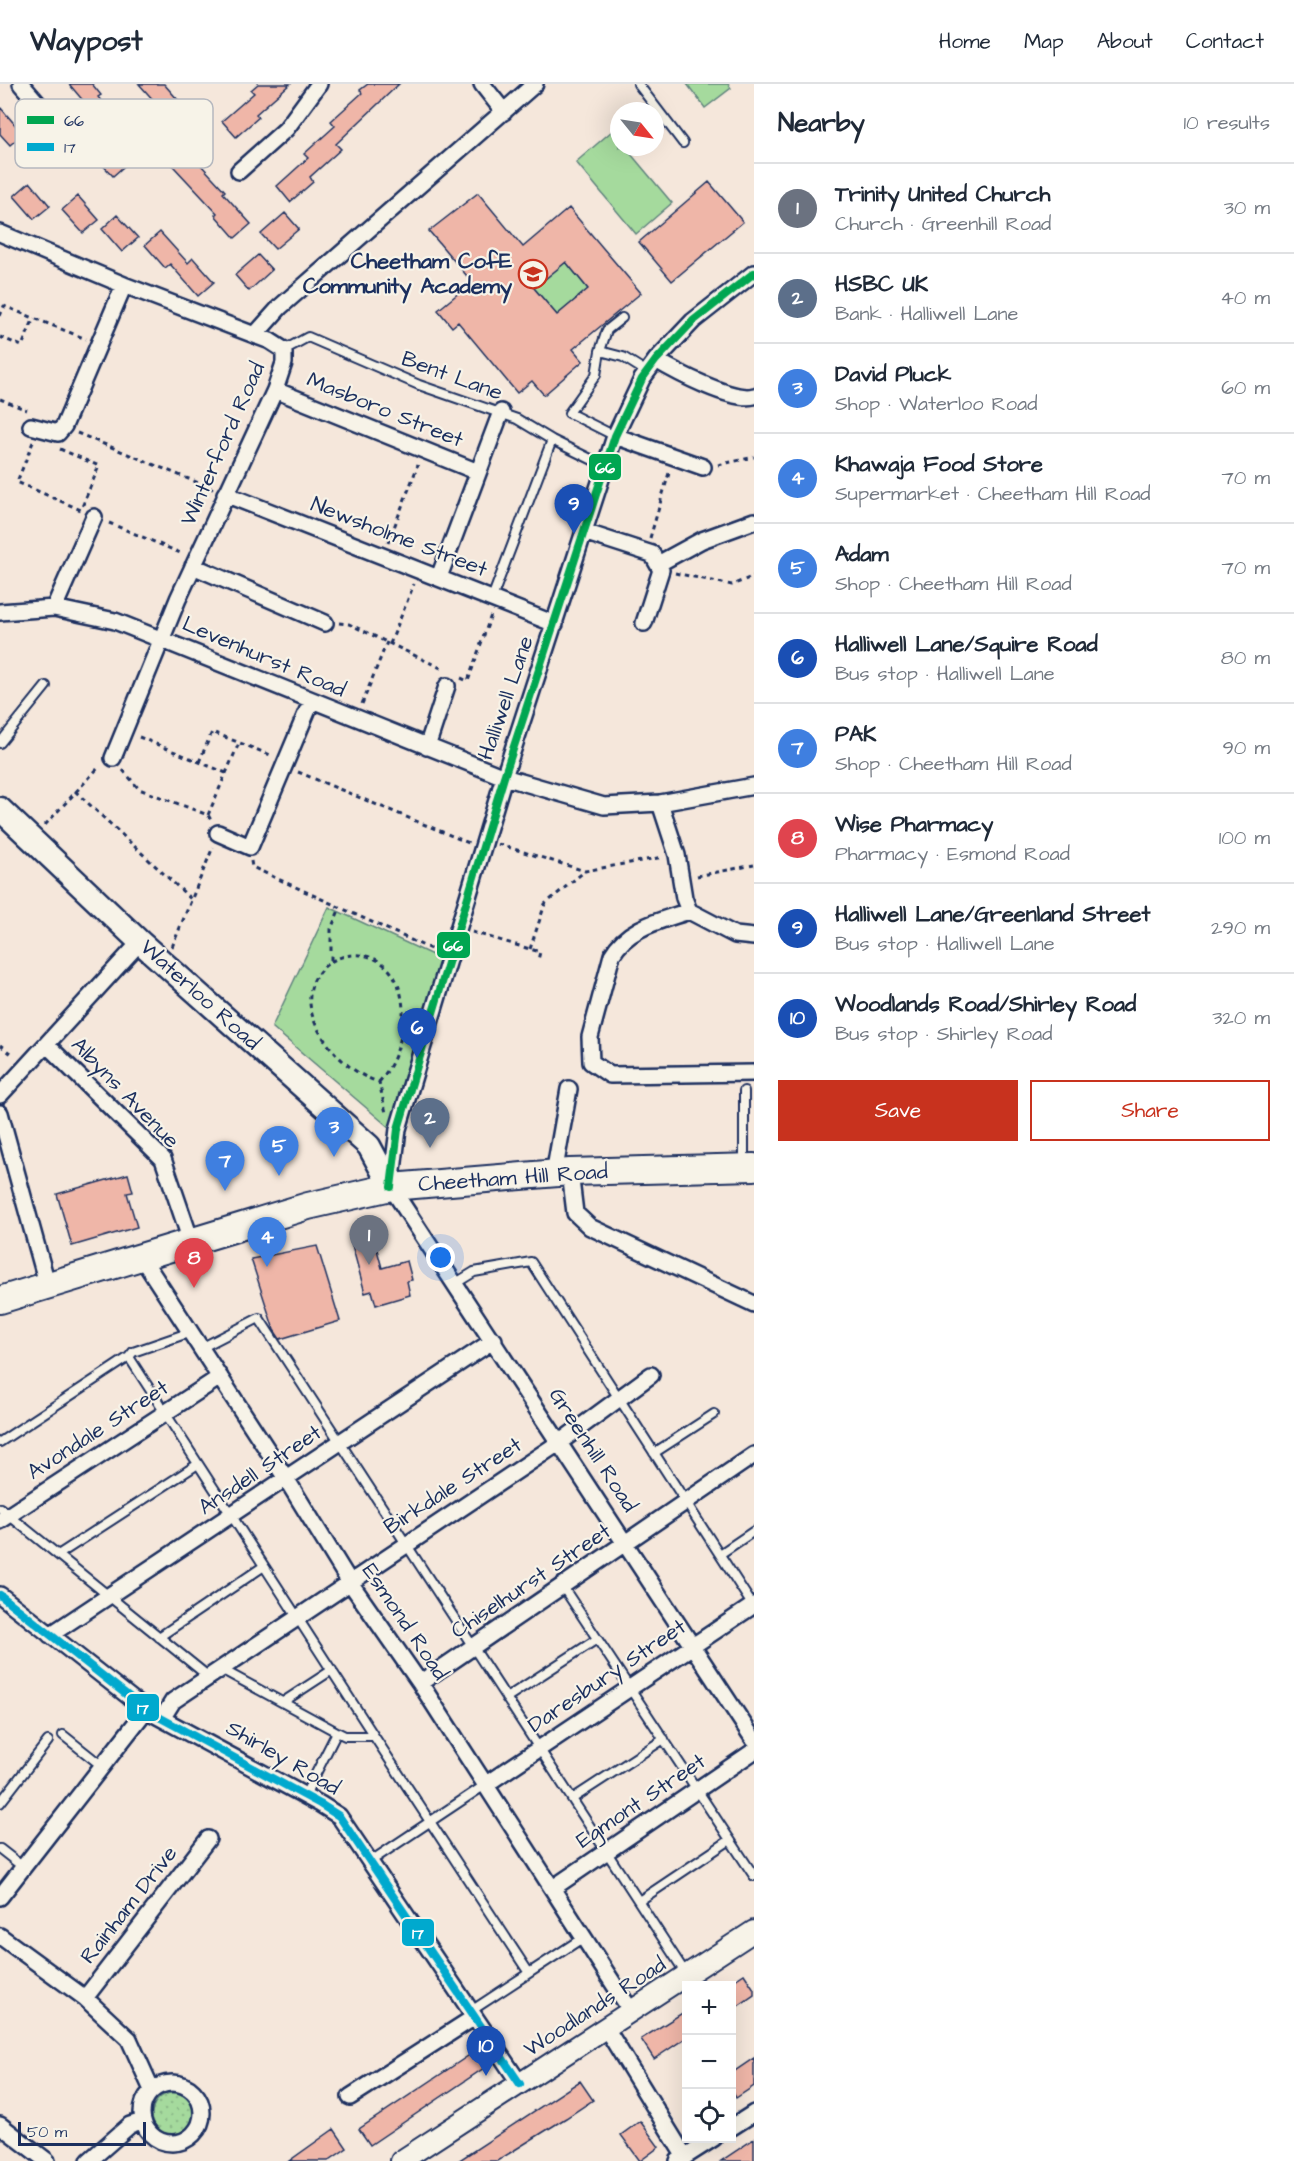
<!DOCTYPE html>
<html lang="en">
<head>
<meta charset="utf-8">
<style>
	:root { --surface:#fff; --page:#f6f6f7; --text:#1f2937; --muted:#747a83; --line:#e0e1e3; --accent:#c8321e }
	body { margin:0; font-family:"Architects Daughter",sans-serif; background:var(--page); color:var(--text) }
	.controls { position:absolute; right:18px; bottom:18px; display:grid; overflow:hidden; border-radius:0px; box-shadow:0 6px 24px #0002 }
	.controls button { width:54px; height:54px; display:grid; place-items:center; padding:0; border:0; border-bottom:2px solid var(--line); background:var(--surface); color:var(--text); font:30px sans-serif }
	.compass { position:absolute; left:610px; top:18px; width:54px; height:54px; border-radius:50%; background:var(--surface); box-shadow:0 6px 24px #0002; rotate:120deg }
	.scale { position:absolute; left:18px; bottom:15px; width:128px; box-sizing:border-box; padding-left:6px; border:3px solid #1b2f5e; border-top:0; font-size:16px; line-height:21px; white-space:nowrap; color:#1b2f5e; -webkit-text-stroke:4px #f7f3e8; paint-order:stroke }
	.you { position:absolute; left:441px; top:1174px; width:21px; height:21px; margin:-15px; border:4px solid #fff; border-radius:50%; background:#1a73e8; box-shadow:0 0 0 9px #1a73e833 }
	.badge { display:grid; place-items:center; width:39px; height:39px; border-radius:50%; background:var(--accent); color:#fff; font-size:20px; font-weight:700 }
	.pin { position:absolute; translate:-50% -50px; filter:drop-shadow(0 2px 3px #0008) }
	.pin::after { content:''; position:absolute; top:32px; width:21px; height:18px; background:inherit; clip-path:polygon(0 0,100% 0,50% 100%) }
	.list { margin:0; padding:0; list-style:none }
	h2 { display:flex; justify-content:space-between; align-items:center; height:78px; margin:0; padding:0 24px; font-size:26px }
	h2 small { font-size:20px; font-weight:400; color:var(--muted) }
	.list li { display:grid; grid-template-columns:39px 1fr auto; gap:18px; align-items:center; box-sizing:border-box; height:90px; padding:0 24px; border-top:2px solid var(--line) }
	.list b { display:block; font-size:22px; white-space:nowrap }
	.list p { margin:0; font-size:20px; white-space:nowrap; color:var(--muted) }
	.list em { font-size:20px; font-style:normal; color:var(--muted) }
	.actions { display:flex; gap:12px; padding:18px 24px }
	.actions a { flex:1; padding:14px 0; border:2px solid var(--accent); border-radius:0px; text-align:center; font-size:21px; color:var(--accent) }
	.actions .main { background:var(--accent); color:#fff }
	.icon { flex:none; width:33px; height:33px; fill:none; stroke:currentColor; stroke-width:2; stroke-linecap:round; stroke-linejoin:round }
	.map { position:relative; flex:none; width:754px; height:2077px; overflow:hidden }
	header { display:flex; align-items:center; gap:36px; box-sizing:border-box; height:84px; padding:0 30px; background:var(--surface); border-bottom:2px solid var(--line) }
	header strong { font-size:28px }
	nav { display:flex; gap:33px; margin-inline-start:auto; font-size:21px }
	main { display:flex }
	aside { flex:1; background:var(--surface) }
	.map>svg:first-child { display:block }
	.grass { fill:url(#grass-dots); stroke:#60847e; stroke-width:1.5 }
	.green { fill:#a5da9d; stroke:#60847e; stroke-width:1.5 }
	.building { fill:#efb6a8; stroke:#1b2f5e; stroke-width:1.5; fill-rule:evenodd }
	.lines { fill:none; stroke-linecap:round; stroke-linejoin:round }
	.service-casing { stroke:#1b2f5e; stroke-width:12 }
	.minor-casing { stroke:#1b2f5e; stroke-width:20 }
	.tertiary-casing { stroke:#1b2f5e; stroke-width:24 }
	.secondary-casing { stroke:#1b2f5e; stroke-width:27 }
	.trunk-casing { stroke:#1b2f5e; stroke-width:30 }
	.path { stroke:#1b2f5e; stroke-width:3; stroke-dasharray:4.5 4.5; stroke-linecap:butt }
	.service { stroke:#f7f3e8; stroke-width:8 }
	.minor { stroke:#f7f3e8; stroke-width:15 }
	.tertiary { stroke:#f7f3e8; stroke-width:20 }
	.secondary { stroke:#f7f3e8; stroke-width:22 }
	.trunk { stroke:#f7f3e8; stroke-width:26 }
	.bus-1-casing { stroke:#f7f3e8; stroke-width:12 }
	.bus-2-casing { stroke:#f7f3e8; stroke-width:12 }
	.bus-1 { stroke:#00a651; stroke-width:8 }
	.bus-2 { stroke:#00a9ce; stroke-width:8 }
	.labels { text-anchor:middle; dominant-baseline:central; stroke-width:4.5; stroke-linejoin:round; paint-order:stroke }
	.poi-label { font-size:22px; font-weight:bold; fill:#1b2f5e; stroke:#f7f3e8; text-anchor:end }
	.street-label { font-size:22px; fill:#1b2f5e; stroke:#f7f3e8 }
	.key { fill:#f7f3e8; stroke:#b5b8bf; stroke-width:1.5 }
	.key-label { font-size:16px; fill:#1b2f5e }
	.line-badge { stroke:#f7f3e8; stroke-width:2 }
	.badge-label { font-size:16px; text-anchor:middle; font-weight:bold; fill:#fff }
</style>
</head>
<body>
<header>
<strong>Waypost</strong>
<nav><a>Home</a><a>Map</a><a>About</a><a>Contact</a></nav>
</header>
<main>
<div class="map">
<svg width="754" height="2077" viewBox="0 0 754 2077">
	<defs>
		<pattern id="grass-dots" width="8" height="8" patternUnits="userSpaceOnUse" patternTransform="scale(1.5)"><rect width="8" height="8" fill="#a5da9d"/><path d="M2 2h.1M6 6h.1" fill="none" stroke="#8dbb8a" stroke-width="1.8" stroke-linecap="round"/></pattern>
	</defs>
	<rect width="100%" height="100%" fill="#f5e7db"/>
	<filter id="ink" filterUnits="userSpaceOnUse"><feTurbulence type="fractalNoise" baseFrequency=".0167" numOctaves="2"/><feDisplacementMap in="SourceGraphic" scale="12" xChannelSelector="R" yChannelSelector="G"/><feConvolveMatrix kernelMatrix="1 2 1 2 8 2 1 2 1" color-interpolation-filters="sRGB"/></filter>
	<g filter="url(#ink)">
		<path class="grass" d="M152 2030a21 21 0 1 1 42 0a21 21 0 1 1-42 0Z"/>
		<path class="green" d="M687,0H728L731,4L705,24Z
			M612,47L619,55V63H625L672,119L636,150L576,78Z
			M566,178L588,205L557,231L534,204Z
			M329,823L443,876L391,1045L272,943Z"/>
		<path class="building" d="M69,0H92L101,11L98,13L122,42L106,55L91,37L97,33Z
			M139,0H164L178,16L164,28Z
			M258,0H290L256,30L259,33L236,53L222,37L254,9L251,6Z
			M368,0H399L336,60L341,65L310,93L313,98L290,118L277,102L308,74L304,70L335,42L331,37L362,9L360,6Z
			M0,23L23,50L10,61L0,50Z
			M176,54L225,107L223,109L251,140L235,154L215,131L217,129L160,68Z
			M117,61L131,76L113,92L99,77Z
			M30,98L50,122L34,135L14,112Z
			M709,98L743,138L672,197L639,158Z
			M478,109L523,163L569,124L641,209L573,265L583,277L544,311L532,297L517,309L458,238L452,243L438,226L472,198L429,147ZM566,178L588,205L557,231L534,204Z
			M78,112L99,136L83,149L62,126Z
			M285,129L299,145L275,165L261,150Z
			M117,131L138,154L122,168L102,145Z
			M160,148L188,179L193,174L214,198L198,212L170,180L165,184L145,161Z
			M258,171L272,186L249,207L235,191Z
			M128,1090L133,1108L127,1109L137,1143L72,1162L57,1110Z
			M371,1144L382,1184L407,1177L412,1196L407,1197L410,1211L376,1221L372,1207L365,1209L349,1150Z
			M317,1162L340,1237L280,1255L274,1246L251,1175Z
			M744,1890L754,1905V1911L732,1926V1898Z
			M687,1926V1953L654,1975L641,1955Z
			M474,1968L484,1984L370,2061L359,2045Z
			M754,1974V2002L736,2014L732,2006V1989Z
			M580,1997L593,2016L566,2034L497,2077H458Z
			M640,2037L659,2063L640,2077L621,2051Z
			M334,2045L347,2064L328,2077H289Z
			M754,2055V2077H721Z"/>
		<g class="lines">
			<g class="service-casing">
				<path id="service" d="M638,0L683,59
					M284,266L308,253L419,301L517,335L552,356L605,382
					M600,267L607,246L622,234
					M615,352L569,329L596,291L600,267L623,273L647,288
					M492,514L552,356
					M0,659L46,602
					M744,1081V1007
					M456,1199L474,1188L531,1178L753,1522
					M191,1248L133,1268L129,1273L374,1652
					M201,1264L259,1234L686,1890
					M0,1358L129,1273
					M654,1369L714,1330
					M0,1424L209,1593
					M720,1470L754,1447
					M58,1471L198,1380
					M563,1503L754,1792
					M159,1553L264,1482
					M221,1585L337,1648L305,1711
					M506,1614L597,1555
					M283,1618L332,1586
					M337,1648L345,1652H374L529,1889L471,1927
					M63,1651L102,1682
					M572,1715L664,1655
					M0,1719L48,1657
					M0,1765L23,1783
					M371,1777L485,1701
					M639,1817L730,1756
					M529,1889L584,1853"/>
			</g>
			<g class="minor-casing">
				<path id="minor" d="M21,0L73,60
					M482,0L504,28
					M239,87L286,45L319,0
					M0,149L124,201L270,257L284,266V279L275,306L178,515L113,674
					M754,189L693,237L656,276L642,295L615,352L504,693L398,1045L391,1103L754,1656
					M255,251L280,223L535,0
					M656,276C676,288 733,318 754,312
					M275,306L478,388
					M31,342L58,349L64,342L124,201
					M615,352L703,383
					M225,410L555,540
					M584,448L652,470L661,486L644,539
					M658,480L702,456L754,437
					M193,482L325,539
					M439,493L501,328
					M54,524L94,433
					M0,528L54,524L115,537L504,693L604,722L660,719L754,702
					M427,663L447,602
					M660,719L677,771L684,814L689,827L735,851L754,853
					M218,749L250,763L311,618
					M689,827C660,837 628,843 612,871L590,953L591,978L610,991L754,989
					M47,961L163,1075L191,1157
					M0,1011L140,858
					M0,1029L48,1203
					M570,1088L575,1129L590,1143L754,1220
					M554,1090L569,1005
					M142,1174L287,1396L349,1497L420,1599L631,1927
					M0,1437L220,1293
					M0,1511L146,1626L320,1720L339,1732L520,2000
					M50,1551L494,1256
					M420,1599L754,1371
					M163,1633L173,1617L560,1358L651,1291
					M485,1701L754,1521
					M553,1804L754,1667
					M0,1813L146,1626
					M0,1852L85,1914L129,1955L152,2006
					M85,1914L208,1755
					M606,1944L685,2073
					M142 2029a30 30 0 1 1 60 0a30 30 0 1 1-60 0Z
					M350,2013L473,1934
					M0,2041L47,2077
					M732,2043L754,2029
					M89,2077L130,2041L142,2037
					M678,2077L714,2054"/>
			</g>
			<g class="tertiary-casing">
				<path id="tertiary" d="M401,2077L754,1847"/>
			</g>
			<g class="secondary-casing">
				<path id="secondary" d="M0,725L140,858L369,1062L391,1103"/>
			</g>
			<g class="trunk-casing">
				<path id="trunk" d="M0,1216L308,1122L391,1103L570,1088L754,1083"/>
			</g>
			<path class="path" d="M0,232L4,222L86,255
				M0,253L22,262L34,234
				M0,315L27,326
				M77,349L213,405
				M33,358L17,398L81,426
				M60,365L99,382L82,423
				M718,381L754,373
				M109,439L183,470
				M650,454L669,389
				M388,459L418,381
				M675,489L732,501L754,492
				M339,539L349,540L445,586
				M390,560L414,500
				M461,594L468,597L491,531
				M362,620L387,558
				M139,653L226,689
				M199,678L212,648L273,672
				M123,686L139,705L208,731L211,736
				M298,688L469,759
				M75,707L192,816
				M208,731L239,659
				M45,741L100,682
				M498,760L585,787L663,773
				M251,777L252,783L437,868
				M697,792L754,781
				M472,848L540,868L538,876
				M172,863L213,763
				M530,865L545,820L585,787
				M331,876V845L340,824
				M0,961L14,972
				M379,998C396,978 404,952 403,926C399,836 282,867 316,941C328,966 353,991 379,998L386,1029"/>
			<use href="#service" class="service"/>
			<use href="#minor" class="minor"/>
			<use href="#tertiary" class="tertiary"/>
			<use href="#secondary" class="secondary"/>
			<use href="#trunk" class="trunk"/>
			<g class="bus-1-casing">
				<path id="bus-1" d="M391,1103L398,1045L504,693L615,352L642,295L656,276L693,237L754,189"/>
			</g>
			<g class="bus-2-casing">
				<path id="bus-2" d="M0,1511L146,1626L320,1720L339,1732L520,2000"/>
			</g>
			<use href="#bus-1" class="bus-1"/>
			<use href="#bus-2" class="bus-2"/>
		</g>
	</g>
	<defs>
		<g id="school-ring" transform="scale(1.5)"><circle r="9.5" fill="#f7f3e8" stroke="#c8321e" stroke-width="1.5"/><path d="M0-5L7-2L0 1L-7-2ZM-4 1L0 2.5L4 1V4Q0 6-4 4Z" fill="#c8321e"/></g>
	</defs>
	<g fill-rule="evenodd">
		<use href="#school-ring" x="533" y="190"/>
	</g>
	<g class="labels">
		<g class="poi-label">
			<text x="512" y="177">Cheetham CofE<tspan x="512" dy="25">Community Academy</tspan></text>
		</g>
		<g class="street-label">
			<text transform="translate(452 292) rotate(20)">Bent Lane</text>
			<text transform="translate(385 326) rotate(22)">Masboro Street</text>
			<text transform="translate(223 360) rotate(-66)">Winterford Road</text>
			<text transform="translate(399 453) rotate(21)">Newsholme Street</text>
			<text transform="translate(264 573) rotate(23)">Levenhurst Road</text>
			<text transform="translate(506 614) rotate(-71)">Halliwell Lane</text>
			<text transform="translate(200 911) rotate(42)">Waterloo Road</text>
			<text transform="translate(125 1009) rotate(46)">Albyns Avenue</text>
			<text transform="translate(513 1094) rotate(-4)">Cheetham Hill Road</text>
			<text transform="translate(98 1346) rotate(-33)">Avondale Street</text>
			<text transform="translate(593 1366) rotate(57)">Greenhill Road</text>
			<text transform="translate(260 1386) rotate(-34)">Ansdell Street</text>
			<text transform="translate(453 1402) rotate(-33)">Birkdale Street</text>
			<text transform="translate(531 1497) rotate(-34)">Chiselhurst Street</text>
			<text transform="translate(405 1538) rotate(56)">Esmond Road</text>
			<text transform="translate(607 1592) rotate(-34)">Daresbury Street</text>
			<text transform="translate(283 1674) rotate(30)">Shirley Road</text>
			<text transform="translate(641 1717) rotate(-34)">Egmont Street</text>
			<text transform="translate(129 1821) rotate(-52)">Rainham Drive</text>
			<text transform="translate(595 1923) rotate(-33)">Woodlands Road</text>
		</g>
	</g>
	<rect x="15" y="15" width="198" height="69" rx="9" class="key"/>
	<rect x="27" y="32" width="27" height="8" fill="#00a651"/>
	<rect x="27" y="59" width="27" height="8" fill="#00a9ce"/>
	<g class="key-label">
		<text x="64" y="42">66</text>
		<text x="64" y="69">17</text>
	</g>
	<g class="line-badge">
		<rect x="588" y="369" width="34" height="28" rx="6" fill="#00a651"/>
		<rect x="436" y="847" width="35" height="28" rx="6" fill="#00a651"/>
		<rect x="126" y="1609" width="34" height="29" rx="6" fill="#00a9ce"/>
		<rect x="401" y="1834" width="34" height="29" rx="6" fill="#00a9ce"/>
	</g>
	<g class="badge-label">
		<text x="605" y="389">66</text>
		<text x="453" y="867">66</text>
		<text x="143" y="1630">17</text>
		<text x="418" y="1855">17</text>
	</g>
</svg>
<div class="controls">
<button>+</button>
<button>−</button>
<button><svg class="icon" aria-label="locate" viewBox="0 0 24 24"><circle cx="12" cy="12" r="6"/><path d="M12 2v4M12 18v4M2 12h4M18 12h4"/></svg></button>
</div>
<svg class="compass" viewBox="-18 -18 36 36"><path d="M0-13l5 13h-10z" fill="#e53935"/><path d="M0 13l5-13h-10z" fill="#747a83"/></svg>
<div class="scale">50 m</div>
<div class="you"></div>
<div class="pin badge" style="left:369px;top:1181px;background:#6b7280">1</div>
<div class="pin badge" style="left:430px;top:1064px;background:#5c6f8a">2</div>
<div class="pin badge" style="left:334px;top:1073px;background:#3f7fe0">3</div>
<div class="pin badge" style="left:267px;top:1183px;background:#3f7fe0">4</div>
<div class="pin badge" style="left:279px;top:1092px;background:#3f7fe0">5</div>
<div class="pin badge" style="left:417px;top:974px;background:#1a4fb4">6</div>
<div class="pin badge" style="left:225px;top:1107px;background:#3f7fe0">7</div>
<div class="pin badge" style="left:194px;top:1204px;background:#e0444e">8</div>
<div class="pin badge" style="left:574px;top:450px;background:#1a4fb4">9</div>
<div class="pin badge" style="left:486px;top:1992px;background:#1a4fb4">10</div>
</div>
<aside>
<h2>Nearby<small>10 results</small></h2>
<ul class="list">
<li><span class="badge" style="background:#6b7280">1</span><div><b>Trinity United Church</b><p>Church · Greenhill Road</p></div><em>30 m</em></li>
<li><span class="badge" style="background:#5c6f8a">2</span><div><b>HSBC UK</b><p>Bank · Halliwell Lane</p></div><em>40 m</em></li>
<li><span class="badge" style="background:#3f7fe0">3</span><div><b>David Pluck</b><p>Shop · Waterloo Road</p></div><em>60 m</em></li>
<li><span class="badge" style="background:#3f7fe0">4</span><div><b>Khawaja Food Store</b><p>Supermarket · Cheetham Hill Road</p></div><em>70 m</em></li>
<li><span class="badge" style="background:#3f7fe0">5</span><div><b>Adam</b><p>Shop · Cheetham Hill Road</p></div><em>70 m</em></li>
<li><span class="badge" style="background:#1a4fb4">6</span><div><b>Halliwell Lane/Squire Road</b><p>Bus stop · Halliwell Lane</p></div><em>80 m</em></li>
<li><span class="badge" style="background:#3f7fe0">7</span><div><b>PAK</b><p>Shop · Cheetham Hill Road</p></div><em>90 m</em></li>
<li><span class="badge" style="background:#e0444e">8</span><div><b>Wise Pharmacy</b><p>Pharmacy · Esmond Road</p></div><em>100 m</em></li>
<li><span class="badge" style="background:#1a4fb4">9</span><div><b>Halliwell Lane/Greenland Street</b><p>Bus stop · Halliwell Lane</p></div><em>290 m</em></li>
<li><span class="badge" style="background:#1a4fb4">10</span><div><b>Woodlands Road/Shirley Road</b><p>Bus stop · Shirley Road</p></div><em>320 m</em></li>
</ul>
<div class="actions"><a class="main">Save</a><a>Share</a></div>
</aside>
</main>
</body>
</html>
